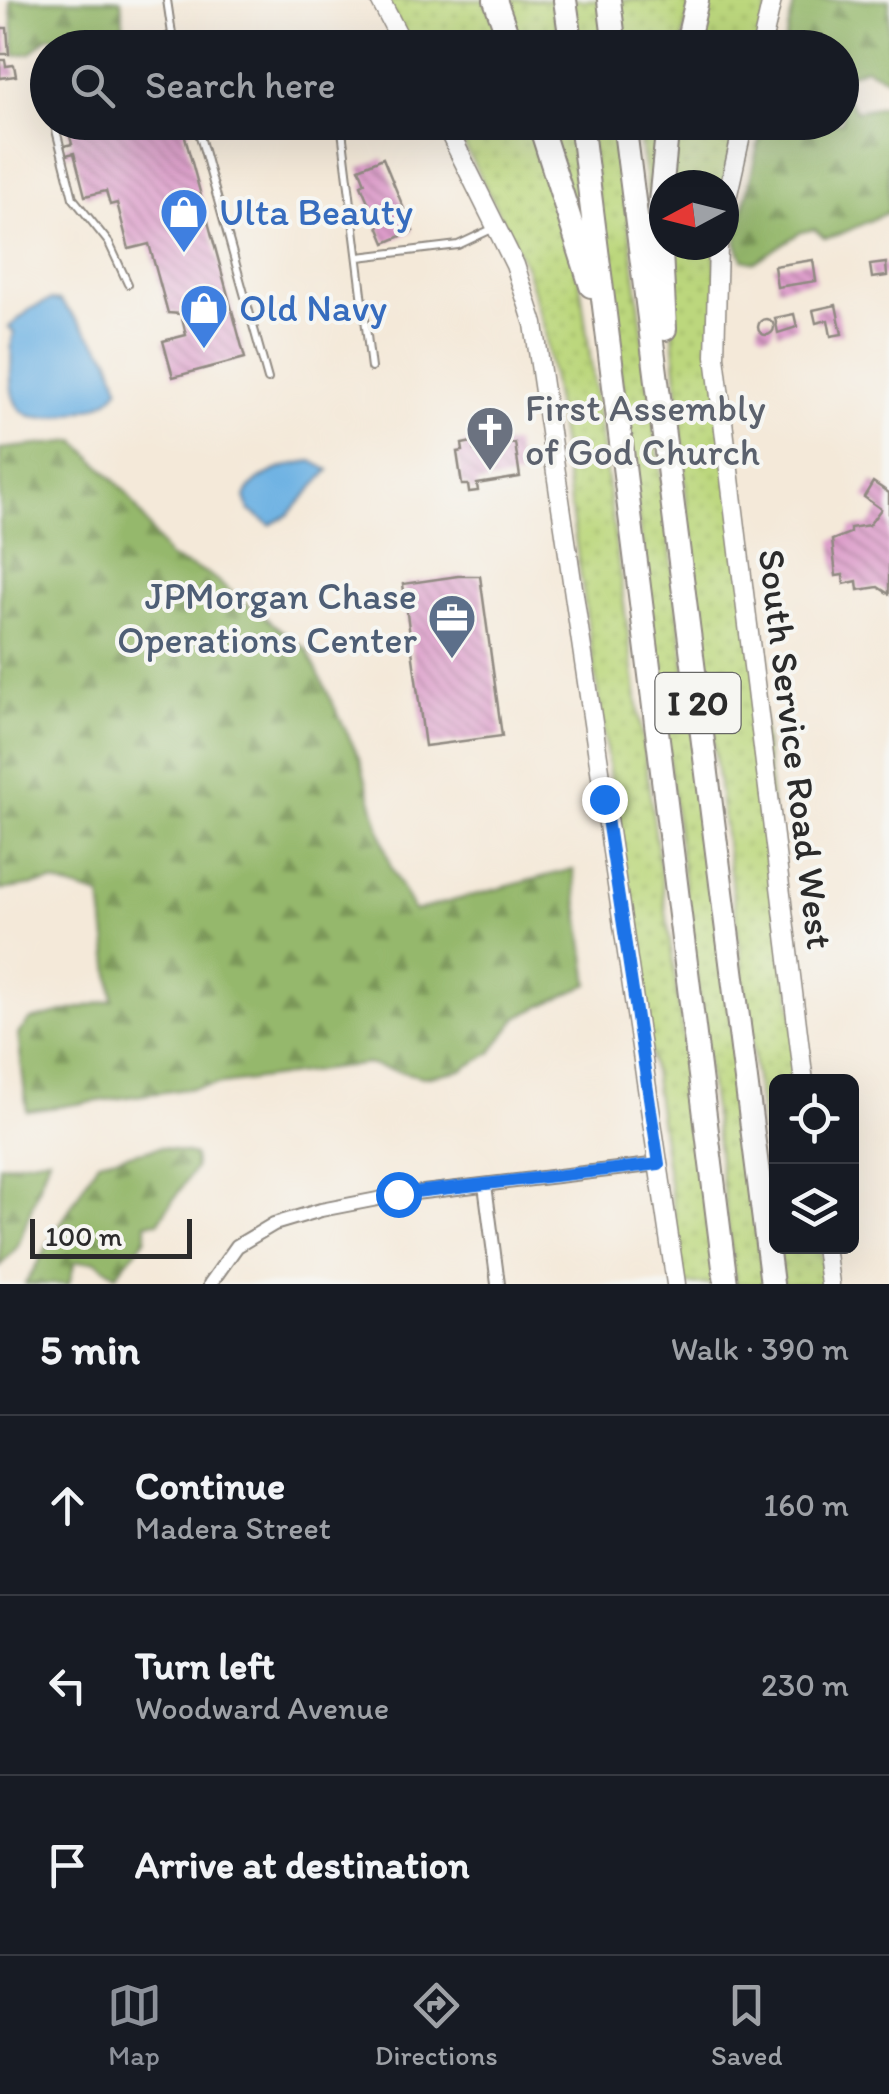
<!DOCTYPE html>
<html lang="en">
<head>
<meta charset="utf-8">
<style>
	:root { --surface:#171b24; --page:#242831; --text:#f1f3f6; --muted:#9ea1a6; --line:#363941; --accent:#8c9099 }
	body { margin:0; font-family:Itim,sans-serif; background:var(--page); color:var(--text) }
	.controls { position:absolute; right:30px; bottom:30px; display:grid; overflow:hidden; border-radius:15px; box-shadow:0 10px 40px #0002 }
	.controls button { width:90px; height:90px; display:grid; place-items:center; padding:0; border:0; border-bottom:2px solid var(--line); background:var(--surface); color:var(--text); font:50px sans-serif }
	.compass { position:absolute; left:649px; top:170px; width:90px; height:90px; border-radius:50%; background:var(--surface); box-shadow:0 10px 40px #0002; rotate:263deg }
	.scale { position:absolute; left:30px; bottom:25px; width:162px; box-sizing:border-box; padding-left:10px; border:5px solid #2b2b2b; border-top:0; font-size:28px; line-height:35px; white-space:nowrap; color:#2b2b2b; -webkit-text-stroke:8px #f6f6f2; paint-order:stroke }
	.stop { position:absolute; width:30px; height:30px; margin:-22px; border:8px solid #1a73e8; border-radius:50%; background:#fff }
	.stop.end { background:#1a73e8; border-color:#fff; box-shadow:0 2px 10px #0008 }
	.list { margin:0; padding:0; list-style:none }
	h2 { display:flex; justify-content:space-between; align-items:center; height:130px; margin:0; padding:0 40px; font-size:42px }
	h2 small { font-size:32px; font-weight:400; color:var(--muted) }
	.list li { display:grid; grid-template-columns:65px 1fr auto; gap:30px; align-items:center; box-sizing:border-box; height:180px; padding:0 40px; border-top:2px solid var(--line) }
	.list b { display:block; font-size:38px; white-space:nowrap }
	.list p { margin:0; font-size:32px; white-space:nowrap; color:var(--muted) }
	.list em { font-size:32px; font-style:normal; color:var(--muted) }
	.icon { flex:none; width:55px; height:55px; fill:none; stroke:currentColor; stroke-width:2; stroke-linecap:round; stroke-linejoin:round }
	.map { position:relative; flex:none; width:889px; height:1284px; overflow:hidden }
	.search { position:absolute; background:var(--surface); box-shadow:0 10px 40px #0002; left:30px; right:30px; top:30px; height:110px; display:flex; align-items:center; gap:25px; box-sizing:border-box; padding:0 35px; border-radius:55px; color:var(--muted); font-size:38px }
	.sheet { height:670px; background:var(--surface) }
	nav { display:flex; justify-content:space-around; align-items:center; box-sizing:border-box; height:140px; border-top:2px solid var(--line); background:var(--surface); font-size:28px; color:var(--muted) }
	nav a { display:grid; justify-items:center; gap:5px }
	nav .on { color:var(--accent) }
	.map>svg:first-child { display:block }
	.grass { fill:url(#grass-dots); stroke:#748154; stroke-width:2.5 }
	.forest { fill:url(#forest-firs); stroke:#60724c; stroke-width:2.5 }
	.water { fill:#6eb2e3; stroke:#4c6e87; stroke-width:2.5 }
	.building { fill:url(#building-back-hatch) }
	.lines { fill:none; stroke-linecap:round; stroke-linejoin:round }
	.service-casing { stroke:#908a82; stroke-width:10 }
	.minor-casing { stroke:#908a82; stroke-width:16 }
	.secondary-casing { stroke:#908a82; stroke-width:21 }
	.motorway-casing { stroke:#908a82; stroke-width:26 }
	.service { stroke:#fff; stroke-width:6 }
	.minor { stroke:#fff; stroke-width:12 }
	.secondary { stroke:#fff; stroke-width:18 }
	.motorway { stroke:#fff; stroke-width:22 }
	.route { stroke:#1a73e8; stroke-width:12 }
	.labels { text-anchor:middle; dominant-baseline:central; stroke-width:8; stroke-linejoin:round; paint-order:stroke }
	.shield { fill:#f6f6f2; stroke:#686867; stroke-width:2.5 }
	.shield-label { font-size:35px; font-weight:bold; fill:#2b2b2b }
	.shop-label { font-size:38px; fill:#366cbe; stroke:#f6f6f2; text-anchor:start }
	.worship-label { font-size:38px; fill:#5b616d; stroke:#f6f6f2; text-anchor:start }
	.service-label { font-size:38px; fill:#4e5e75; stroke:#f6f6f2; text-anchor:end }
	.street-label { font-size:38px; fill:#2b2b2b; stroke:#f6f6f2 }
</style>
</head>
<body>
<div class="map">
<svg width="889" height="1284" viewBox="0 0 889 1284">
	<defs>
		<pattern id="grass-dots" width="8" height="8" patternUnits="userSpaceOnUse" patternTransform="scale(2.5)"><rect width="8" height="8" fill="#bcd77d"/><path d="M2 2h.1M6 6h.1" fill="none" stroke="#a2b96c" stroke-width="1.8" stroke-linecap="round"/></pattern>
		<pattern id="forest-firs" width="22" height="20" patternUnits="userSpaceOnUse" patternTransform="scale(2.5)"><rect width="22" height="20" fill="#95b86c"/><path d="M5 1l3.5 6h-7zM16 11l3.5 6h-7z" fill="#7a9659"/></pattern>
		<pattern id="building-back-hatch" width="6" height="6" patternUnits="userSpaceOnUse" patternTransform="scale(2.5)"><rect width="6" height="6" fill="#dc9bc9"/><path d="M-1 5l2 2M0 0l6 6M5-1l2 2" fill="none" stroke="#b37fa3"/></pattern>
	</defs>
	<rect width="100%" height="100%" fill="#f6f6f2"/>
	<filter id="ink" filterUnits="userSpaceOnUse"><feTurbulence type="fractalNoise" baseFrequency=".01" numOctaves="2"/><feDisplacementMap in="SourceGraphic" scale="20" xChannelSelector="R" yChannelSelector="G"/><feConvolveMatrix kernelMatrix="1 2 1 2 8 2 1 2 1" color-interpolation-filters="sRGB"/></filter>
	<filter id="wash" filterUnits="userSpaceOnUse"><feTurbulence type="fractalNoise" baseFrequency=".0048" numOctaves="4" result="noise"/><feDisplacementMap in="SourceGraphic" scale="40" xChannelSelector="R" yChannelSelector="G"/><feGaussianBlur stdDeviation="2.25" result="paint"/><feColorMatrix in="noise" values="0 0 0 0 0 0 0 0 0 0 0 0 0 0 0 0 0 1.4 0 .05"/><feComposite in="paint" operator="in"/></filter>
	<g filter="url(#wash)">
		<rect width="100%" height="100%" fill="#f4e9d9"/>
		<path class="grass" d="M385,0H487L504,47H410Z
			M499,0H553L559,47H516Z
			M572,0H600L606,47H578Z
			M619,0H692L681,47H626Z
			M705,0H769L758,47L694,48Z
			M453,123H530L579,276L717,1284H684L545,331L526,267Z
			M542,123H569L582,227Z
			M588,123H616L764,1284H735Z
			M637,123H664L651,208Z
			M677,123H739L723,185H668Z
			M666,245H714L800,1081L776,1082V1234L693,581Z
			M778,1247H820L825,1284H783Z"/>
		<path class="forest" d="M10,0H121L124,32L48,37L31,53L15,55Z
			M795,0H889V80L865,68L848,75L845,96L856,111L889,105V212C872,218 838,238 824,238L815,229L801,232L755,262L743,259L736,242L763,123L842,122V48L784,47Z
			M76,441L127,493L169,558L207,573L307,650L360,760L391,868L414,911L573,869L589,984L518,1017L491,1053L461,1070L424,1077L367,1064L27,1111L18,1034L30,1020L113,1000L101,896L53,882L0,890V449Z
			M161,1147L194,1155L195,1168L158,1222L146,1223V1238L116,1275L95,1261L75,1262L69,1284H25L98,1161Z
			M49,1157L18,1246L0,1266V1165Z"/>
		<path class="water" d="M51,300L60,301L109,357L119,387C112,402 95,407 80,411C39,423 9,424 11,372C12,358 10,345 14,332L9,327L32,308Z
			M312,461L329,470L288,515L270,525L249,510L245,497C254,474 289,464 312,461Z"/>
		<g id="blocks">
			<path class="building" d="M0,28H7L9,54H0Z
				M0,60H5L6,66L14,65L16,76L0,78Z
				M66,122H187L190,132L184,133L245,358L173,377L163,341L186,335L181,314L168,313L149,244L129,249L117,203L110,205L106,191L85,196L74,153L66,155L64,146L72,144Z
				M383,158L413,231L385,243L361,185L365,183L359,168Z
				M813,260L816,281L777,287L774,266Z
				M886,263L887,276L872,278L870,265Z
				M836,305L842,334L831,336L828,320L816,323L813,310Z
				M794,314L797,327L778,333L775,318Z
				M758 327a8 8 0 1 1 16 0a8 8 0 1 1-16 0Z
				M472,442L474,450L515,443L520,477L477,484L478,491L469,492L468,485H462L457,452L463,451L462,444Z
				M873,482L889,493V594L878,587L858,590L857,581L844,584L843,575L836,576L832,540L850,533V528L869,525L881,509L864,497Z
				M458,576H480L502,736L425,746L403,584Z"/>
		</g>
	</g>
	<g filter="url(#ink)">
		<use href="#blocks" fill-opacity="0" stroke="#908a82" stroke-width="2.5"/>
		<g class="lines">
			<g class="service-casing">
				<path id="service" d="M172,34L176,48
					M330,41L331,48
					M148,48L172,34L167,0
					M54,122L73,198L109,243L128,284
					M196,122L268,379
					M341,122L371,368
					M359,257L458,245L492,229"/>
			</g>
			<g class="minor-casing">
				<path id="minor" d="M485,1185L498,1284
					M210,1284L237,1246L274,1224L321,1210L398,1195L659,1164"/>
			</g>
			<g class="secondary-casing">
				<path id="secondary" d="M380,0L405,48
					M761,48L772,0
					M444,122L515,265L534,324L676,1284
					M724,212L744,122
					M718,245L715,356L804,1082
					M825,1246L830,1284"/>
			</g>
			<g class="motorway-casing">
				<path id="motorway" d="M495,0L512,48
					M565,0L572,48
					M609,0L615,48
					M686,48L697,0
					M539,122L591,286
					M581,122L726,1284
					M624,122L772,1284
					M665,329L659,213L668,122"/>
			</g>
			<use href="#service" class="service"/>
			<use href="#minor" class="minor"/>
			<use href="#secondary" class="secondary"/>
			<use href="#motorway" class="motorway"/>
		</g>
	</g>
	<g class="lines" filter="url(#ink)">
		<path class="route" d="M398,1194L659,1164L604,799"/>
	</g>
	<defs>
		<g id="shop-pin" transform="scale(2.5)"><path d="M0 17L-7.5 6A9.5 9.5 0 1 1 7.5 6Z" fill="#3f7fe0" stroke="#f6f6f2"/><path d="M-5-2.5h2.3a2.7 3.5 0 0 1 5.4 0H5L5.5 6h-11ZM-1.5-2.5h3a1.5 2.3 0 0 0-3 0Z" fill="#fff"/></g>
		<g id="church-pin" transform="scale(2.5)"><path d="M0 17L-7.5 6A9.5 9.5 0 1 1 7.5 6Z" fill="#6b7280" stroke="#f6f6f2"/><path d="M-1.2-6h2.4v3.5h3.3v2.4h-3.3V6h-2.4V-.1h-3.3v-2.4h3.3Z" fill="#fff"/></g>
		<g id="office-pin" transform="scale(2.5)"><path d="M0 17L-7.5 6A9.5 9.5 0 1 1 7.5 6Z" fill="#5c6f8a" stroke="#f6f6f2"/><path d="M-6-3h4V-5.5h4V-3h4V5H-6ZM-1-4.5V-3h2v-1.5ZM-6 0V1H6V0Z" fill="#fff"/></g>
	</defs>
	<g fill-rule="evenodd">
		<use href="#shop-pin" x="184" y="212"/>
		<use href="#shop-pin" x="204" y="308"/>
		<use href="#church-pin" x="490" y="430"/>
		<use href="#office-pin" x="452" y="618"/>
	</g>
	<g class="labels">
		<rect class="shield" x="655.5" y="673" width="85" height="60" rx="8"/>
		<g class="shield-label">
			<text x="698" y="703">I 20</text>
		</g>
		<g class="shop-label">
			<text x="219" y="212">Ulta Beauty</text>
			<text x="239" y="308">Old Navy</text>
		</g>
		<g class="worship-label">
			<text x="525" y="408">First Assembly<tspan x="525" dy="44">of God Church</tspan></text>
		</g>
		<g class="service-label">
			<text x="417" y="596">JPMorgan Chase<tspan x="417" dy="44">Operations Center</tspan></text>
		</g>
		<g class="street-label">
			<text transform="translate(796 749) rotate(83)">South Service Road West</text>
		</g>
	</g>
</svg>
<div class="controls">
<button><svg class="icon" aria-label="locate" viewBox="0 0 24 24"><circle cx="12" cy="12" r="6"/><path d="M12 2v4M12 18v4M2 12h4M18 12h4"/></svg></button>
<button><svg class="icon" aria-label="layers" viewBox="0 0 24 24"><path d="M12 4l9 5-9 5-9-5zM3 14l9 5 9-5"/></svg></button>
</div>
<svg class="compass" viewBox="-18 -18 36 36"><path d="M0-13l5 13h-10z" fill="#e53935"/><path d="M0 13l5-13h-10z" fill="#9ea1a6"/></svg>
<div class="scale">100 m</div>
<div class="stop" style="left:398px;top:1194px"></div>
<div class="stop end" style="left:604px;top:799px"></div>
<div class="search"><svg class="icon" aria-label="search" viewBox="0 0 24 24"><circle cx="10" cy="10" r="6"/><path d="M15 15l6 6"/></svg>Search here</div>
</div>
<section class="sheet">
<h2>5 min<small>Walk · 390 m</small></h2>
<ul class="list">
<li><svg class="icon" aria-label="ahead" viewBox="0 0 24 24"><path d="M12 20V5M6 11l6-6 6 6"/></svg><div><b>Continue</b><p>Madera Street</p></div><em>160 m</em></li>
<li><svg class="icon" aria-label="left" viewBox="0 0 24 24"><path d="M17 20v-9H6M10 6l-5 5 5 5"/></svg><div><b>Turn left</b><p>Woodward Avenue</p></div><em>230 m</em></li>
<li><svg class="icon" aria-label="arrive" viewBox="0 0 24 24"><path d="M6 21V4h12l-3 4 3 4H6"/></svg><div><b>Arrive at destination</b></div></li>
</ul>
</section>
<nav>
<a class="on"><svg class="icon" aria-label="map" viewBox="0 0 24 24"><path d="M3 6l6-2 6 2 6-2v14l-6 2-6-2-6 2zM9 4v14M15 6v14"/></svg>Map</a>
<a><svg class="icon" aria-label="directions" viewBox="0 0 24 24"><path d="M12 3l9 9-9 9-9-9zM9 14v-3h6M13 9l2 2-2 2"/></svg>Directions</a>
<a><svg class="icon" aria-label="saved" viewBox="0 0 24 24"><path d="M7 4h10v16l-5-4-5 4z"/></svg>Saved</a>
</nav>
</body>
</html>
